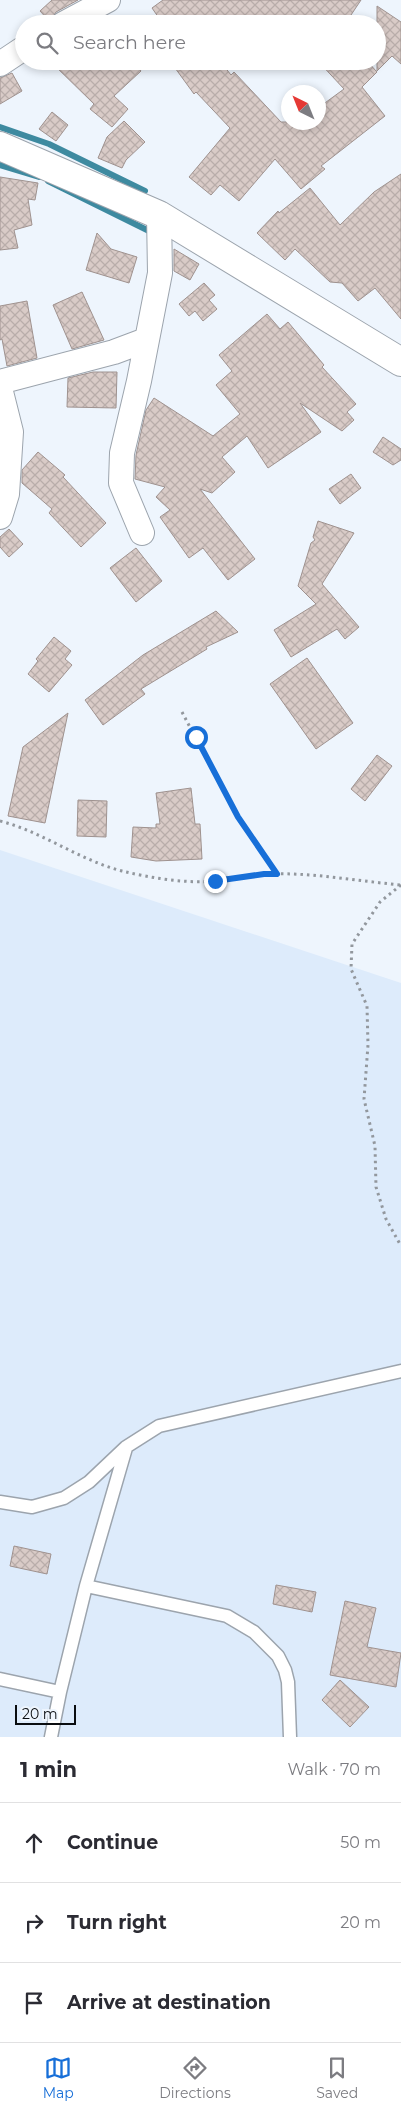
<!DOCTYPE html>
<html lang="en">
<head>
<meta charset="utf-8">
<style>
	:root { --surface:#fff; --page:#f2f2f3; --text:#2b2b33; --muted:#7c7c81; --line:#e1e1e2; --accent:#176fd8 }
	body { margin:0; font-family:Montserrat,sans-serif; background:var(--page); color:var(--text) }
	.compass { position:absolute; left:281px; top:85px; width:45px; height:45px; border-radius:50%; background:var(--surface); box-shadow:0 2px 8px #0003; rotate:317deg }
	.scale { position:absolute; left:15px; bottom:12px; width:61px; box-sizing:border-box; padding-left:5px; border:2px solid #0a0d10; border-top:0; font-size:14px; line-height:18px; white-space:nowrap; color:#0a0d10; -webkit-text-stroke:4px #eef5fd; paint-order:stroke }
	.stop { position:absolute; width:15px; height:15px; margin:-11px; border:4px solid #176fd8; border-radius:50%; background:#fff }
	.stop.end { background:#176fd8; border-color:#fff; box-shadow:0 1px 5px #0008 }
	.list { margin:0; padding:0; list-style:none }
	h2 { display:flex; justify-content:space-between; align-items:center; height:65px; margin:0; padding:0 20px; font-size:21px }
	h2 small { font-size:16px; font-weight:400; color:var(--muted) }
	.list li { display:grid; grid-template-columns:32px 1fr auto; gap:15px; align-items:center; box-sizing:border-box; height:80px; padding:0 20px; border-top:1px solid var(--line) }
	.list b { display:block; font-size:19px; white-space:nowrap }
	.list em { font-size:16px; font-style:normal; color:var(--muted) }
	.icon { flex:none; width:28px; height:28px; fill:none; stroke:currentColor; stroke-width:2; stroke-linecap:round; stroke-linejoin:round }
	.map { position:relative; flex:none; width:401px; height:1737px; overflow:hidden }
	.search { position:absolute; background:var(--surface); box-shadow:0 2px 8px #0003; left:15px; right:15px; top:15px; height:55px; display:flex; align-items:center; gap:12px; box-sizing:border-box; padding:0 18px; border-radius:28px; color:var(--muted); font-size:19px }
	.sheet { height:305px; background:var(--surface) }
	nav { display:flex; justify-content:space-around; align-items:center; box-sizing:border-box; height:70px; border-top:1px solid var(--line); background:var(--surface); font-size:14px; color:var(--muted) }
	nav a { display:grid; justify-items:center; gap:2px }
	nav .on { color:var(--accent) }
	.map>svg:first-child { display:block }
	.built { fill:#ddebfb }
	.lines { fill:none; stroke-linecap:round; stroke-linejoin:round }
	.stream { stroke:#3e8aa0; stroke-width:6 }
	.building { fill:url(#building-cross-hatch); stroke:#9f928f }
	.lane-casing { stroke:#9ca4ad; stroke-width:15 }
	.street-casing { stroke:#9ca4ad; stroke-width:26 }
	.secondary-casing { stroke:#9ca4ad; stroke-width:30 }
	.path { stroke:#92979d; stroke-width:3; stroke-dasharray:2.5 4; stroke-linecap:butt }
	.lane { stroke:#fff; stroke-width:12 }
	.street { stroke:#fff; stroke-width:24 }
	.secondary { stroke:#fff; stroke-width:28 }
	.route { stroke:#176fd8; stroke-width:6 }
</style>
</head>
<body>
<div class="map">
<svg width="401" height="1737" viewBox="0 0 401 1737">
	<defs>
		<pattern id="building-cross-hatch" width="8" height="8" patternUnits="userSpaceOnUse" patternTransform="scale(1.25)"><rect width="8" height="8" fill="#d9cbc7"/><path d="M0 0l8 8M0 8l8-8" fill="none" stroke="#b9adaa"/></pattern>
	</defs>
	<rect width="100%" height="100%" fill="#eef5fd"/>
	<path class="built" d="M0,850L401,983V1737H0Z"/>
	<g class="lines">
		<path class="stream" d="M0,127L49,144L145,191
			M0,165L39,177
			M48,181L153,233"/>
	</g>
	<path class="building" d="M52,0H78L56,12L50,22L40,11Z
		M163,0H361L345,24H163L152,8Z
		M377,6L401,22V64L392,56L377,71Z
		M50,61H133L141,71L114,96L128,109L112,127L90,109L94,104Z
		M170,61H220L231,75L234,72L281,122H318V108L344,89L318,61H367L377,72L362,87L385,116L321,166L325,169L301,189L275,159L239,201L220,185L211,195L189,177L230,128L196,92L194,94Z
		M12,73L22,91L0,104V78Z
		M52,112L68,125L56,141L39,129Z
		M124,121L145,142L126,160L122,168L98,158L107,137Z
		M401,174V319L375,288L358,301L342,283L330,282L295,249L285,260L257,233L278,211L279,213L310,188L340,225L374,192Z
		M0,177L38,183L35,200L28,199L32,225L14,230L18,248L0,250Z
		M97,233L111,249L137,257L129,283L86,270Z
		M174,249L199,264L190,280L174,271Z
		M204,283L215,295L209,300L217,309L203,321L195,311L189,316L179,304Z
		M82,292L104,340L72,349L53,305Z
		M27,301L37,358L7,366L2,339L0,340V306Z
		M267,314L280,329L288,322L324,365L322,367L356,404L347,412L354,420L342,431L300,403L321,432L268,468L247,436L222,457L235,472L212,493L200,489L255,559L228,580L203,548L189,558L160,517L170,510L156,497L165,487L135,479L136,455L146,410L154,398L213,436L240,414L216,385L232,371L219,355Z
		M93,372H117L116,408L67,407L68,378Z
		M383,437L401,449V460L393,465L373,452Z
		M38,452L65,475L63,477L106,523L81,547L49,513L52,509L22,483V470Z
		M351,474L361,488L340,504L329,489Z
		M318,521L354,533L322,584L359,627L345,639L337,629L291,657L274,630L316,604L298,586L311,543L315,540L313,537Z
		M9,529L23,544L9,557L0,547V537Z
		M136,548L162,581L136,602L110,568Z
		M216,611L238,632L206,647L207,649L141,689L145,694L103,725L85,700L143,655Z
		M54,637L71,651L65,659L72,665L49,692L28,674L38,661L36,659Z
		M307,658L353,723L316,749L270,684Z
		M68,713L45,823L8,816L23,747Z
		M377,755L392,766L365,801L351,789Z
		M191,788L195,824H200L202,859L156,861L131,857L133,827L156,828V824H160L156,793Z
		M78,800L107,801L106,837L77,836Z
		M14,1546L51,1554L47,1574L10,1566Z
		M276,1585L316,1592L312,1612L273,1604Z
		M345,1601L376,1608L367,1647L401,1653L396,1687L330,1675Z
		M340,1680L369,1707L350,1727L322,1700Z"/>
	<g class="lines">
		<g class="lane-casing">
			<path id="lane" d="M0,1502L32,1507L64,1498L89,1482L126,1447L159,1426L401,1371
				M86,1586L227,1616L254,1632L278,1656L285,1670L288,1682L290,1737
				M0,1679L60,1692L51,1737
				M60,1692L86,1586L126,1448"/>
		</g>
		<g class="street-casing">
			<path id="street" d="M63,24L108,0
				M0,64L24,48
				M0,382L114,352L146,340
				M0,388L11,432L7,494L0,517
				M142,533L121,483L122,453L139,381L160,273L159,215"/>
		</g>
		<g class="secondary-casing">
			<path id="secondary" d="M0,146L159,215L401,362"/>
		</g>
		<path class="path" d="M182,712L237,817L276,873
			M0,821C43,832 79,860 122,871C151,878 187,884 217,881C233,879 249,874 265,874C311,872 356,881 401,885
			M401,885L380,902L352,944L351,969L367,1006L368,1045L364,1099L375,1146L376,1187L386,1219L401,1246"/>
		<use href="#lane" class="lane"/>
		<use href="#street" class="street"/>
		<use href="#secondary" class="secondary"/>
	</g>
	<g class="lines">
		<path class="route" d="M196,737L238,817L277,874H264L215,881"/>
	</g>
</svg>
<svg class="compass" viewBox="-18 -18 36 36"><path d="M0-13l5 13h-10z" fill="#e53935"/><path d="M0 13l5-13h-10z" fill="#7c7c81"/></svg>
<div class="scale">20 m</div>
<div class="stop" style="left:196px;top:737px"></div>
<div class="stop end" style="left:215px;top:881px"></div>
<div class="search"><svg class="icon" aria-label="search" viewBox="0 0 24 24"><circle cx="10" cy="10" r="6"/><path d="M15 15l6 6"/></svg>Search here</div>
</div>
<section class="sheet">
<h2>1 min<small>Walk · 70 m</small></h2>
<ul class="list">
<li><svg class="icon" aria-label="ahead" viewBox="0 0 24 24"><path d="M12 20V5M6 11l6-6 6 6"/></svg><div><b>Continue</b></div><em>50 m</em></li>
<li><svg class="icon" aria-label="right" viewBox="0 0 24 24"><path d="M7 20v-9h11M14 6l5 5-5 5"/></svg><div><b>Turn right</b></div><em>20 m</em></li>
<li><svg class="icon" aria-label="arrive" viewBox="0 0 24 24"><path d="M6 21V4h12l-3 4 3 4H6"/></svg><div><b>Arrive at destination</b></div></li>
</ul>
</section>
<nav>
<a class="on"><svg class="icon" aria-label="map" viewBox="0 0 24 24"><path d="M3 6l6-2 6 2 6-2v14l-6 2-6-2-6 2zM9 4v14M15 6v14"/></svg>Map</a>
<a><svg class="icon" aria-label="directions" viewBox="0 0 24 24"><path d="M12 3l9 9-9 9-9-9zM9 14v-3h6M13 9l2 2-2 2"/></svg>Directions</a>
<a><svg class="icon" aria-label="saved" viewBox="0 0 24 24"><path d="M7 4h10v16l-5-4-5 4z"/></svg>Saved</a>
</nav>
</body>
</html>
